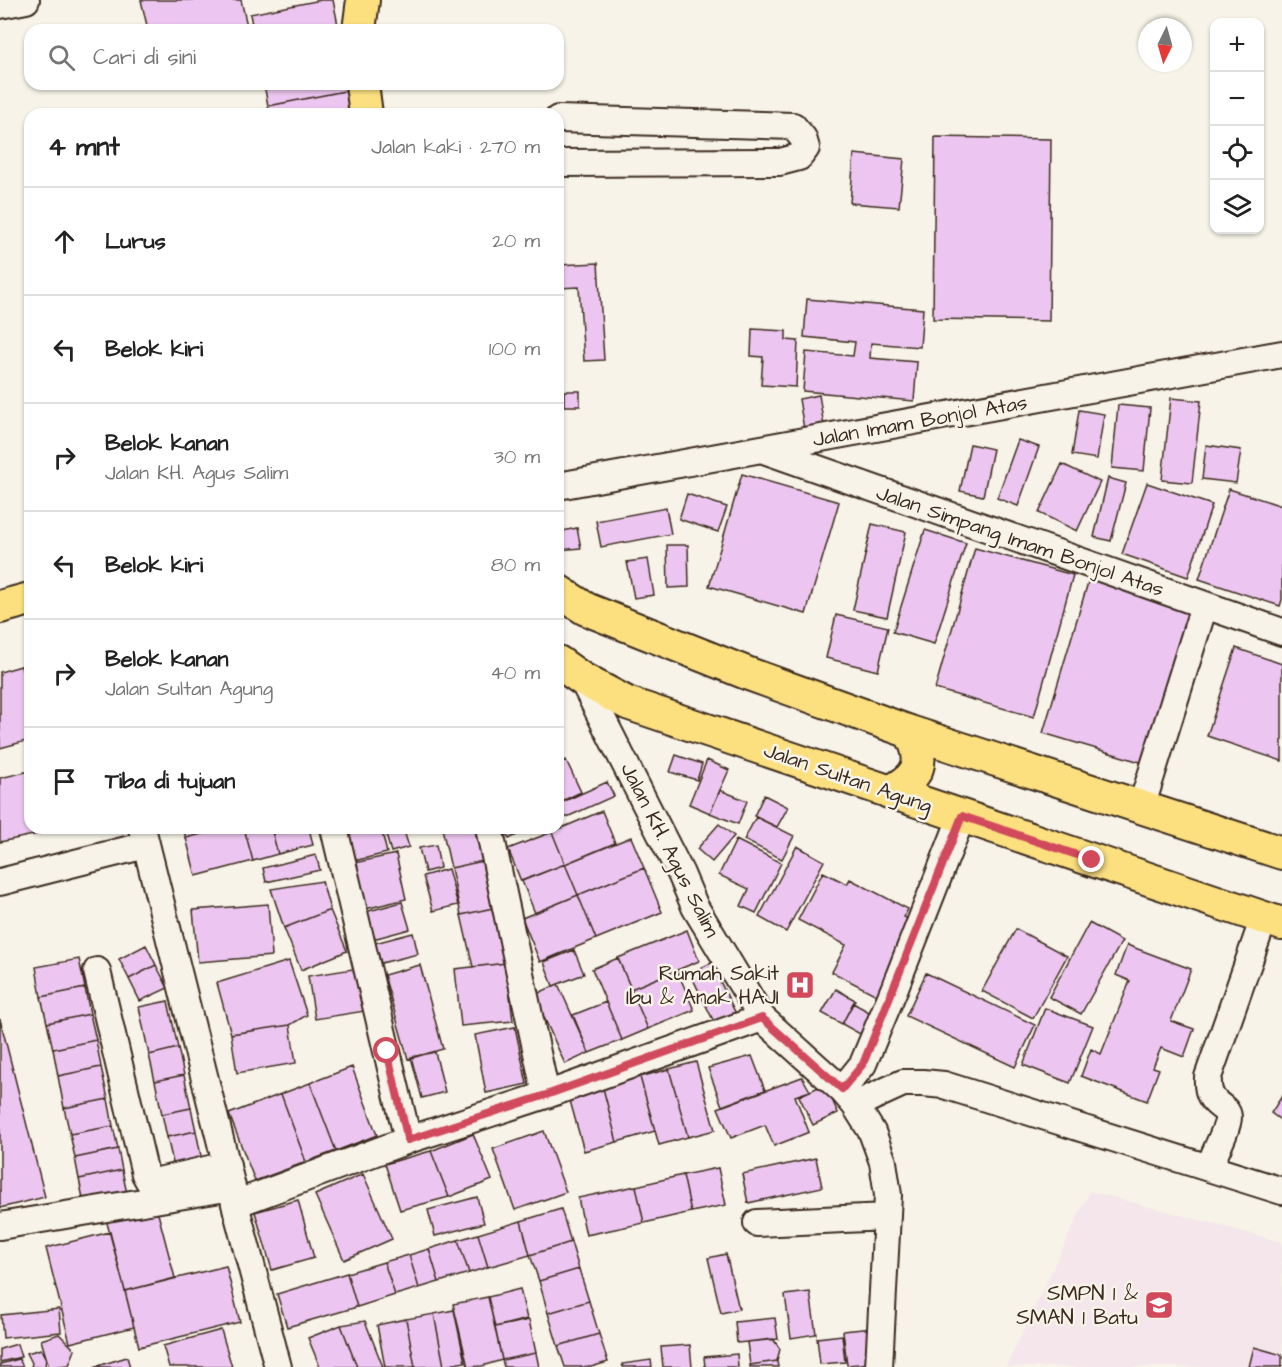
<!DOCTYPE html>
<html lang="id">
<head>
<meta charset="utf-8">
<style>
	:root { --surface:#fff; --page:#f6f6f6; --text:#222; --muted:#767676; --line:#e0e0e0 }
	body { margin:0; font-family:"Architects Daughter",sans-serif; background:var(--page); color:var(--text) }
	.controls { position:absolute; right:18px; top:18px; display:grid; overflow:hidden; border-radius:12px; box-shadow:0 2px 4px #0004 }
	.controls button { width:54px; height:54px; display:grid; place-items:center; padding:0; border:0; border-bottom:2px solid var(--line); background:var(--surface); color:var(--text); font:30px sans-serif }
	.compass { position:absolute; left:1138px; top:18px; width:54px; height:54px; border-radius:50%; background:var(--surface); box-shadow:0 2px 4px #0004; rotate:185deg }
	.stop { position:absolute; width:18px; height:18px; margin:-14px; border:4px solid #d1495b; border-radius:50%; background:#fff }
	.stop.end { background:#d1495b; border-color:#fff; box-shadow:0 2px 6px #0008 }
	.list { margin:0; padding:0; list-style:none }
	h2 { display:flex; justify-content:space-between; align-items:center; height:78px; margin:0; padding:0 24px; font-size:26px }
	h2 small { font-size:20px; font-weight:400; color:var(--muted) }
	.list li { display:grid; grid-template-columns:39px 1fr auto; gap:18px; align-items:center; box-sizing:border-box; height:108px; padding:0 24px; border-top:2px solid var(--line) }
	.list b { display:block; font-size:22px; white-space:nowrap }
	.list p { margin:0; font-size:20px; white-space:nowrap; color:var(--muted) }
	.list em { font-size:20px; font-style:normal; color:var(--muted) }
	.icon { flex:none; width:33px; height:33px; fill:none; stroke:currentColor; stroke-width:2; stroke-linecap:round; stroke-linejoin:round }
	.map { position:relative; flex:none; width:1282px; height:1367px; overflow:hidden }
	.search { position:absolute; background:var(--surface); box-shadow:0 2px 4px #0004; left:24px; top:24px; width:540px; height:66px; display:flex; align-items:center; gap:15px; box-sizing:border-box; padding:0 21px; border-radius:18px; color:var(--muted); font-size:22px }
	.panel { position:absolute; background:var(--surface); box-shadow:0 2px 4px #0004; left:24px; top:108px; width:540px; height:726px; border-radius:18px }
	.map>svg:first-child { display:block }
	.built { fill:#f4e6ea }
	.building { fill:#ecc6f0; stroke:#3b2a1e; stroke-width:1.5 }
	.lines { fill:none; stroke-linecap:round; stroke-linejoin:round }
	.minor-casing { stroke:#3b2a1e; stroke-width:30 }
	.major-casing { stroke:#3b2a1e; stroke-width:36 }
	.minor { stroke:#f7f3e8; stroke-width:26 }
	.major { stroke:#fce080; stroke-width:32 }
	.route { stroke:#d1495b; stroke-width:8 }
	.labels { text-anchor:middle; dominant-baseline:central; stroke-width:5; stroke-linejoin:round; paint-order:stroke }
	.street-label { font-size:21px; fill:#3b2a1e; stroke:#f7f3e8 }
	.poi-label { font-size:21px; fill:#3b2a1e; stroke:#f7f3e8; text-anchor:end }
</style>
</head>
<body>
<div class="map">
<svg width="1282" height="1367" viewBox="0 0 1282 1367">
	<rect width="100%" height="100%" fill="#f7f3e8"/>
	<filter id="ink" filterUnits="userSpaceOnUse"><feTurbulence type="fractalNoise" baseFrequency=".0167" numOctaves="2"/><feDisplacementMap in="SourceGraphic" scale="12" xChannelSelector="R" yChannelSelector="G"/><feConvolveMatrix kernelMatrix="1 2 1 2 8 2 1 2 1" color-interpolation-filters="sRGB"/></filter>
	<g filter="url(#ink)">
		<path class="built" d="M1090,1191L1282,1242V1367H1006Z"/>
		<path class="building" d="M141,0H241L248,30H148Z
			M321,0H333L339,30H253L250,14Z
			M264,84H349L350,90L268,106Z
			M350,90L355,114H270L268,106Z
			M935,137L1051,139L1049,321L933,319Z
			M854,154L904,159L899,207L850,203Z
			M598,263L604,360L584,361L579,287L558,288V265Z
			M807,299L923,309L920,347L871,343L870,358L917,362L914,401L803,391L806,352L853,356L855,342L804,337Z
			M752,329L786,331V340L798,341L796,387L761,385L763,357L751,356Z
			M564,391H580V406H564Z
			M819,395L824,426L804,429L799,399Z
			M1171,398L1201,401L1192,483L1162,480Z
			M1118,405L1150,408L1144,471L1112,468Z
			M1079,410L1104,414L1097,459L1072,455Z
			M1018,440L1039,447L1018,506L997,498Z
			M970,444L993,449L983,496L960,491Z
			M1206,445L1241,450L1236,483L1202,479Z
			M1062,464L1100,482L1077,531L1039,513Z
			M742,474L839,502L806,614L709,586Z
			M1108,478L1126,483L1111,541L1094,537Z
			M1147,483L1212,505L1188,577L1122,554Z
			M1229,489L1282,506V600L1280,606L1199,579Z
			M687,494L727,507L718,532L679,519Z
			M666,508L671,534L601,547L596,521Z
			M558,516L563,531L577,528L581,548L558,550Z
			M872,524L906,532L887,617L853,610Z
			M925,530L966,543L934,644L893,632Z
			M667,545H688L689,587L668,588Z
			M975,548L1073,575L1034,717L935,689Z
			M648,559L654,595L634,598L627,562Z
			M1089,579L1193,611L1147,764L1043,733Z
			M836,615L888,627L878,671L826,658Z
			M1236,648L1282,664V761L1207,736Z
			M30,663V694L21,666Z
			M21,666L30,699V740L0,748V672Z
			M676,755L702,764L697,780L670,772Z
			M566,760L581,792L558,803V764Z
			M707,760L729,770L710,813L689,804Z
			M30,771V828H57V830L0,842V778Z
			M607,782L614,796L558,821V804Z
			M720,790L747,801L738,824L710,813Z
			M764,795L788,807L777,827L754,816Z
			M602,811L615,843L565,864L552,832Z
			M756,817L794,836L782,859L744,840Z
			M719,824L734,836L712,862L697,849Z
			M183,828H224L186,838Z
			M224,828H244L253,861L196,876L186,838Z
			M244,828H271L278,854L253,861Z
			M271,828H309L313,845L278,854Z
			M346,828H381L387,853L354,861Z
			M384,828H403L409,847L391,852Z
			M442,828H476L483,861L451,868Z
			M503,828H530L509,839Z
			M552,832L565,864L521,881L508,849Z
			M631,837L644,868L578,895L565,864Z
			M736,840L781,863L756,913L741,906L749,889L719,875Z
			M436,845L440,868L425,872L419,848Z
			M797,846L824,861L786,932L759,917Z
			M396,854L406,899L365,909L354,863Z
			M316,855L320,870L266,882L263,868Z
			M483,861L493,908L461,915L451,868Z
			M565,864L578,895L535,913L522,881Z
			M644,868L662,912L596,939L578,895Z
			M448,869L458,905L433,911L423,876Z
			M823,872L847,884L850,879L908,909L904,917L919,925L888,1001L832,972L846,945L798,920Z
			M322,881L330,910L284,928L271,889Z
			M578,895L596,939L540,962L522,918Z
			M402,902L410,929L373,939L365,912Z
			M268,904L272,956L198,962L193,910Z
			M493,908L506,963L473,967L461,915Z
			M330,910L347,951L301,970L284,928Z
			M1089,923L1122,941L1081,1014L1049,997Z
			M1016,929L1067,956L1033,1018L982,991Z
			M687,930L699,961L631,989L618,958Z
			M413,933L418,954L381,963L375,943Z
			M146,945L156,965L129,979L119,959Z
			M1127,945L1191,969L1171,1021L1194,1029L1184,1057L1161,1048L1153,1067L1159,1069L1147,1101L1081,1076L1091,1049L1101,1054L1130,981L1116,975Z
			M574,950L584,974L553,986L544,962Z
			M618,958L648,1029L622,1040L592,969Z
			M79,959L85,988L41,997L36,967Z
			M289,961L307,1015L290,1025L231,1034L217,983Z
			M506,963L513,1021L461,1026L455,969Z
			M711,963L738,1018L717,1028L690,973Z
			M156,965L168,988L140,1001L129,979Z
			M420,965L443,1049L408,1059L384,975Z
			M359,968L365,1011L315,1019L308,976Z
			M677,970L694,1010L648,1029L631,989Z
			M926,973L1035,1025L1015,1067L906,1016Z
			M558,984L589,1053L565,1064L534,995Z
			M85,988L90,1014L47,1023L41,997Z
			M836,989L855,1000L842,1024L822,1013Z
			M168,1001L178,1048L149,1055L139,1007Z
			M606,1002L622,1040L589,1053L573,1015Z
			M853,1003L880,1018L869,1039L842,1024Z
			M1045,1008L1093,1026L1070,1083L1023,1065Z
			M90,1014L96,1040L53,1049L47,1023Z
			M0,1019L45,1197L0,1208Z
			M290,1025L296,1063L237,1073L231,1034Z
			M515,1027L527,1084L486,1093L475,1035Z
			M96,1040L101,1067L58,1076L53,1049Z
			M178,1048L184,1075L155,1081L149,1055Z
			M435,1052L445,1092L422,1098L411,1057Z
			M752,1056L765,1090L722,1106L708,1068Z
			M696,1062L715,1130L688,1137L669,1069Z
			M101,1067L108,1099L64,1108L58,1076Z
			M352,1067L377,1135L336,1151L310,1083Z
			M669,1069L688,1137L659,1145L640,1077Z
			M184,1075L191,1108L162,1114L155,1081Z
			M640,1077L655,1131L617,1142L603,1088Z
			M802,1077L810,1091L795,1096L809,1132L774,1146L765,1125L731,1138L718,1108Z
			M310,1083L336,1151L306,1162L281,1094Z
			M825,1084L838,1113L813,1125L799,1096Z
			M603,1088L617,1142L584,1151L569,1097Z
			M281,1094L306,1162L255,1181L229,1114Z
			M1282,1096V1121L1271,1113Z
			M108,1099L113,1126L70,1134L64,1108Z
			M191,1108L196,1131L167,1137L162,1114Z
			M113,1126L118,1149L75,1158L70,1134Z
			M196,1131L202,1161L174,1167L167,1137Z
			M544,1131L566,1192L515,1210L493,1149Z
			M473,1134L492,1180L449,1197L431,1151Z
			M118,1149L122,1170L79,1179L75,1158Z
			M431,1151L449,1197L400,1210L385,1164Z
			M816,1158L822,1187L748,1203L742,1174Z
			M718,1168L726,1205L691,1212L683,1175Z
			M122,1170L127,1194L84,1203L79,1179Z
			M363,1174L392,1239L344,1260L315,1195Z
			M683,1175L691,1212L644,1223L636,1186Z
			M636,1186L644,1223L586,1235L578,1198Z
			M477,1197L484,1223L435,1236L428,1210Z
			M298,1200L314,1258L272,1270L255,1212Z
			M156,1206L175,1278L125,1291L106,1219Z
			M561,1209L571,1242L530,1255L521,1221Z
			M521,1221L530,1255L488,1267L478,1234Z
			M110,1232L134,1327L70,1343L46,1248Z
			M478,1234L488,1267L469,1273L458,1240Z
			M458,1240L469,1273L439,1282L429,1249Z
			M571,1242L579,1269L539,1281L530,1255Z
			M429,1249L439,1282L419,1288L409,1255Z
			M726,1254L739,1309L721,1313L708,1258Z
			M409,1255L419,1288L395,1295L384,1262Z
			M384,1262L395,1295L357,1307L347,1273Z
			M226,1266L240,1322L139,1347L125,1291Z
			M579,1269L589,1301L548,1313L539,1281Z
			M347,1273L357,1307L287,1327L277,1294Z
			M520,1289L527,1319L495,1327L488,1297Z
			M810,1292L816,1334L791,1338L785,1295Z
			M488,1297L502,1360L482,1366L468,1367L453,1304Z
			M589,1301L599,1334L558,1346L548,1313Z
			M59,1309L61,1332L3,1338L1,1315Z
			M454,1310L465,1362L444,1366L434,1314Z
			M434,1314L444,1366L415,1367L406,1319Z
			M775,1318L778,1339L737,1343L735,1322Z
			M406,1319L415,1367H385L377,1325Z
			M529,1320L536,1353L502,1360L495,1327Z
			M365,1321L383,1367H357L341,1325Z
			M341,1325L357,1367H320L308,1338Z
			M873,1328L871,1363L847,1365L843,1331Z
			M221,1330L232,1367H169L163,1346Z
			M59,1334L75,1350L69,1365L49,1367L41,1340Z
			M599,1334L608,1362L591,1367H565L558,1346Z
			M842,1335L845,1362L820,1364L817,1338Z
			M773,1339L780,1349L777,1361L750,1365L747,1342Z
			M17,1344L21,1357L0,1362V1349Z
			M690,1345L692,1367H663L661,1347Z
			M1254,1347L1282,1355V1367H1249Z
			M41,1349L46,1357L45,1367H31L32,1363L27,1353Z
			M536,1353L539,1367H504L502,1360Z
			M737,1354L738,1367H705L704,1357Z
			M127,1357L130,1367H94Z
			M19,1359L23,1367H0V1364Z
			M651,1360L652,1367H623L622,1364Z
			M777,1361L778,1367H750V1365Z"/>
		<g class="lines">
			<g class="minor-casing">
				<path id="minor" d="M0,5L26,0
					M558,119L793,126L803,138L806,148L799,157L780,162L558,163
					M764,450L1282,632
					M558,486L1282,354
					M582,679L681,874L695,907L762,1018L842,1090L855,1105L872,1132L883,1162L888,1195L879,1367
					M1141,808L1204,606
					M142,828L232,1187L235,1204L278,1367
					M334,828L408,1140
					M489,828L546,1095
					M0,882L146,845
					M97,971L145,1174L149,1181L154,1182L227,1165
					M842,1090L863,1064L895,987L962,816
					M855,1105L903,1083H923L944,1085L1282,1191
					M1209,1167C1213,1157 1229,1125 1228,1117C1227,1103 1206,1108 1208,1077L1264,918
					M235,1204L408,1140L546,1095L762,1018
					M757,1223L887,1217
					M0,1226L232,1187"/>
			</g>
			<g class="major-casing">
				<path id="major" d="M359,30L363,0
					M362,84L366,114
					M558,591L586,609L749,674L910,732L1282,853
					M0,607L30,599
					M558,662L582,679L627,703L1282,924
					M889,792C920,777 926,762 910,732"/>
			</g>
			<use href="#minor" class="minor"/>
			<use href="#major" class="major"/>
		</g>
	</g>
	<g class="lines" filter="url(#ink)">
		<path class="route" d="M387,1051L408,1140L546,1095L762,1018L842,1089L863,1064L962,816L1092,860"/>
	</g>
	<defs>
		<g id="hospital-square" transform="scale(1.5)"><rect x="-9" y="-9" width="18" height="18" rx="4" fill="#d1495b" stroke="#f7f3e8"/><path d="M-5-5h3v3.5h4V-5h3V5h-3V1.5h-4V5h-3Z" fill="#fff"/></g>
		<g id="school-square" transform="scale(1.5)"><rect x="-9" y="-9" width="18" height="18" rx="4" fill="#d1495b" stroke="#f7f3e8"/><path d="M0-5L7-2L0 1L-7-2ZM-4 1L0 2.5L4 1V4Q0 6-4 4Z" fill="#fff"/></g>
	</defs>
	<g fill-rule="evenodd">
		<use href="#hospital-square" x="800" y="985"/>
		<use href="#school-square" x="1159" y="1305"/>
	</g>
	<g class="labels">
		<g class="street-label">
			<text transform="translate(920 421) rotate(-10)">Jalan Imam Bonjol Atas</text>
			<text transform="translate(1020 541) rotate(19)">Jalan Simpang Imam Bonjol Atas</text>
			<text transform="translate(848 778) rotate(19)">Jalan Sultan Agung</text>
			<text transform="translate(670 850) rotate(63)">Jalan KH. Agus Salim</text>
		</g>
		<g class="poi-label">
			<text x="779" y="973">Rumah Sakit<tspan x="779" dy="24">Ibu &amp; Anak HAJI</tspan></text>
			<text x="1138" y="1293">SMPN 1 &amp;<tspan x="1138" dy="24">SMAN 1 Batu</tspan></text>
		</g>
	</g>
</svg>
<div class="controls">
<button>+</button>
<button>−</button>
<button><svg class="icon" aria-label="locate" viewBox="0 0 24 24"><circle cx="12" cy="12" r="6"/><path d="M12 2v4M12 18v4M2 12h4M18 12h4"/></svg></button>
<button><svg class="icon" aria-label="layers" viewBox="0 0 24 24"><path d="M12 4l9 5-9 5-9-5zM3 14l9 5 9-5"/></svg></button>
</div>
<svg class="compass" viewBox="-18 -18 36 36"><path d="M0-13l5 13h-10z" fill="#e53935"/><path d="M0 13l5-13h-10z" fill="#767676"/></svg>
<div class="stop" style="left:387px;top:1051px"></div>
<div class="stop end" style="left:1092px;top:860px"></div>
<div class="search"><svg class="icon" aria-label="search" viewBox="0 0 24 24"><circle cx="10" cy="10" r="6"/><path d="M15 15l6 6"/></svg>Cari di sini</div>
<section class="panel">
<h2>4 mnt<small>Jalan kaki · 270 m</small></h2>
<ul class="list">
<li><svg class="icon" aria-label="ahead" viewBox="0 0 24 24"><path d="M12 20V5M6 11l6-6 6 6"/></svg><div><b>Lurus</b></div><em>20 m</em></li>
<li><svg class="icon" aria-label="left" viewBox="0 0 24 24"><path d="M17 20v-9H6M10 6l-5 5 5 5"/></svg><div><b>Belok kiri</b></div><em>100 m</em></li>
<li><svg class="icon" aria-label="right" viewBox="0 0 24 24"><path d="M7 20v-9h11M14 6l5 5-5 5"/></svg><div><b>Belok kanan</b><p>Jalan KH. Agus Salim</p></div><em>30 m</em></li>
<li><svg class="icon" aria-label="left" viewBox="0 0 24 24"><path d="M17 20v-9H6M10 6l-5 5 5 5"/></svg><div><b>Belok kiri</b></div><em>80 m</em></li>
<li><svg class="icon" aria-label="right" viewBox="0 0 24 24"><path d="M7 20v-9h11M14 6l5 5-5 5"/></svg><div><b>Belok kanan</b><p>Jalan Sultan Agung</p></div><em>40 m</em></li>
<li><svg class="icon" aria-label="arrive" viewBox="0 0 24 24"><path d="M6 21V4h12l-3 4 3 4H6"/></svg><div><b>Tiba di tujuan</b></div></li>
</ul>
</section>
</div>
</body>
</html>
